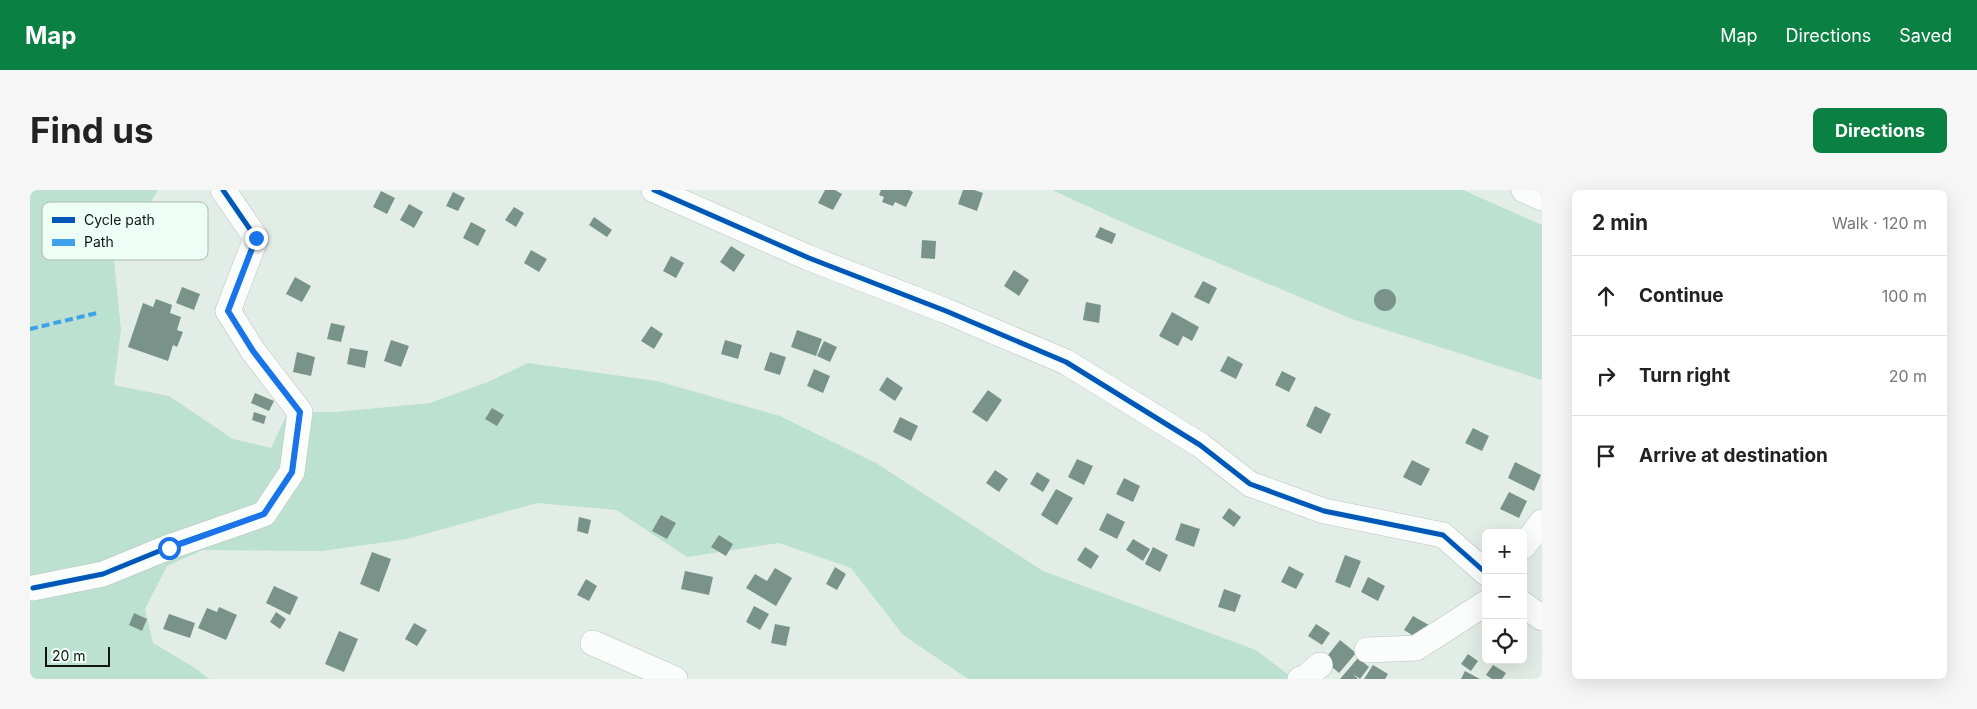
<!DOCTYPE html>
<html lang="en">
<head>
<meta charset="utf-8">
<style>
	:root { --surface:#fff; --page:#f6f6f6; --text:#222; --muted:#767676; --line:#e0e0e0; --accent:#0b8043 }
	body { margin:0; font-family:Inter,sans-serif; background:var(--page); color:var(--text) }
	.controls { position:absolute; right:15px; bottom:15px; display:grid; overflow:hidden; border-radius:8px; box-shadow:0 5px 20px #0002 }
	.controls button { width:45px; height:45px; display:grid; place-items:center; padding:0; border:0; border-bottom:1px solid var(--line); background:var(--surface); color:var(--text); font:25px sans-serif }
	.scale { position:absolute; left:15px; bottom:12px; width:65px; box-sizing:border-box; padding-left:5px; border:2px solid #101613; border-top:0; font-size:14px; line-height:18px; white-space:nowrap; color:#101613; -webkit-text-stroke:4px #edfef6; paint-order:stroke }
	.stop { position:absolute; width:15px; height:15px; margin:-11px; border:4px solid #1a73e8; border-radius:50%; background:#fff }
	.stop.end { background:#1a73e8; border-color:#fff; box-shadow:0 1px 5px #0008 }
	.list { margin:0; padding:0; list-style:none }
	h2 { display:flex; justify-content:space-between; align-items:center; height:65px; margin:0; padding:0 20px; font-size:21px }
	h2 small { font-size:16px; font-weight:400; color:var(--muted) }
	.list li { display:grid; grid-template-columns:32px 1fr auto; gap:15px; align-items:center; box-sizing:border-box; height:80px; padding:0 20px; border-top:1px solid var(--line) }
	.list b { display:block; font-size:19px; white-space:nowrap }
	.list em { font-size:16px; font-style:normal; color:var(--muted) }
	.icon { flex:none; width:28px; height:28px; fill:none; stroke:currentColor; stroke-width:2; stroke-linecap:round; stroke-linejoin:round }
	.map { position:relative; flex:none; width:1512px; height:489px; overflow:hidden; border-radius:8px }
	header { display:flex; align-items:center; gap:30px; box-sizing:border-box; height:70px; padding:0 25px; background:var(--accent); color:#fff }
	header strong { font-size:24px }
	nav { display:flex; gap:28px; margin-inline-start:auto; font-size:18px }
	.intro { display:flex; align-items:center; justify-content:space-between; box-sizing:border-box; height:120px; padding:0 30px }
	h1 { margin:0; font-size:35px }
	.button { padding:12px 22px; border-radius:8px; background:var(--accent); color:#fff; font-size:18px; font-weight:700 }
	main { display:flex; gap:30px; padding:0 30px }
	aside { flex:1; background:var(--surface); border-radius:8px; box-shadow:0 5px 20px #0002 }
	.map>svg:first-child { display:block }
	.green { fill:#bde1d0 }
	.building { fill:#79938a }
	.lines { fill:none; stroke-linecap:round; stroke-linejoin:round }
	.minor-casing { stroke:#bbc3bf; stroke-width:26 }
	.minor { stroke:#fbfcfc; stroke-width:25 }
	.quiet { stroke:#3da2ea; stroke-width:4; stroke-dasharray:8 4; stroke-linecap:butt }
	.cycleway-casing { stroke:#edfef6; stroke-width:8 }
	.cycleway { stroke:#0057b8; stroke-width:5 }
	.route { stroke:#1a73e8; stroke-width:6 }
	.key { fill:#edfef6; stroke:#abb8b2; stroke-width:1 }
	.key-label { font-size:14px; fill:#101613 }
</style>
</head>
<body>
<header>
<strong>Map</strong>
<nav><a>Map</a><a>Directions</a><a>Saved</a></nav>
</header>
<div class="intro"><h1>Find us</h1><a class="button">Directions</a></div>
<main>
<div class="map">
<svg width="1512" height="489" viewBox="0 0 1512 489">
	<rect width="100%" height="100%" fill="#e3ede8"/>
	<path class="green" d="M0,0H128L84,71L91,140L84,195L139,206L203,249L241,258L258,222H306L400,213L458,192L498,173L627,191L750,226L846,273L1013,381L1226,460L1264,489H938L873,445L821,378L749,353L657,367L586,320L507,313L377,349L292,361L173,360L137,376L115,419L123,453L165,478L179,489H0Z
		M1022,0H1433L1512,35V190L1322,129L1105,38Z"/>
	<path class="building" d="M795,0H805L812,4L803,20L788,13Z
		M851,0H879L883,2L876,17L865,12L863,16L852,12L854,7L849,5Z
		M933,0H944L953,3L947,21L928,14Z
		M351,1L365,8L357,24L343,17Z
		M423,2L435,8L428,21L416,16Z
		M379,14L393,22L384,38L370,30Z
		M484,17L494,23L486,37L475,30Z
		M564,27L582,40L577,47L559,35Z
		M441,32L456,40L448,56L433,48Z
		M1070,37L1086,44L1082,54L1065,47Z
		M892,50L906,51L905,69L891,68Z
		M701,56L715,65L704,82L690,72Z
		M501,60L517,69L509,82L494,73Z
		M641,66L654,73L646,88L633,81Z
		M984,80L999,90L989,106L974,96Z
		M265,87L281,96L272,112L256,104Z
		M1173,91L1187,98L1179,114L1164,107Z
		M152,97L170,104L164,120L146,113Z
		M1344 110a11 11 0 1 1 22 0a11 11 0 1 1-22 0Z
		M126,109L142,115L140,123L151,127L147,140L153,142L147,157L143,155L138,171L98,157L113,113L123,117Z
		M1056,112L1071,115L1069,133L1053,130Z
		M1142,122L1169,137L1162,151L1153,146L1148,156L1129,146Z
		M301,133L315,136L311,152L297,149Z
		M621,136L633,144L624,159L611,151Z
		M767,140L792,149L786,166L761,157Z
		M361,150L379,156L371,177L354,171Z
		M695,150L712,155L708,169L691,164Z
		M794,151L807,157L800,172L787,166Z
		M320,158L338,161L335,178L317,174Z
		M267,162L285,167L281,186L263,182Z
		M740,162L756,167L750,185L734,180Z
		M1198,166L1213,174L1206,189L1190,181Z
		M784,179L800,186L793,203L777,196Z
		M1252,181L1266,188L1259,202L1245,195Z
		M857,187L873,198L865,211L849,200Z
		M958,200L972,210L957,232L942,222Z
		M225,203L244,211L239,221L221,213Z
		M1285,216L1301,224L1291,244L1276,236Z
		M462,218L474,225L467,236L455,229Z
		M224,222L236,226L234,234L222,230Z
		M870,227L888,236L881,251L863,242Z
		M1443,238L1459,246L1452,261L1435,253Z
		M1047,269L1063,276L1054,295L1038,287Z
		M1382,270L1400,279L1391,296L1373,287Z
		M1485,272L1511,285L1504,301L1478,288Z
		M965,280L978,289L969,302L956,293Z
		M1007,282L1020,290L1013,302L1000,294Z
		M1094,288L1110,296L1103,312L1086,304Z
		M1026,299L1043,308L1027,335L1011,325Z
		M1479,302L1497,311L1489,328L1470,319Z
		M1199,318L1211,327L1204,337L1192,328Z
		M1077,323L1095,332L1087,349L1069,340Z
		M631,325L646,333L637,349L622,341Z
		M549,327L561,330L558,344L547,341Z
		M1151,333L1170,339L1164,357L1145,350Z
		M689,345L703,354L696,366L681,357Z
		M1103,349L1120,359L1113,371L1096,360Z
		M1055,357L1069,366L1061,379L1047,370Z
		M1123,357L1138,365L1130,382L1115,374Z
		M342,362L361,369L349,402L330,394Z
		M1315,365L1331,371L1320,398L1305,392Z
		M1259,376L1274,384L1266,399L1251,392Z
		M805,377L816,384L807,400L796,394Z
		M745,378L762,388L746,416L716,398L725,384L737,391Z
		M655,381L683,387L679,405L651,399Z
		M1338,387L1355,396L1348,411L1331,402Z
		M556,389L567,396L559,411L547,405Z
		M244,396L268,407L260,425L236,413Z
		M1194,399L1211,405L1205,422L1188,417Z
		M724,416L739,424L730,440L716,432Z
		M189,417L207,425L196,450L168,438L177,418L187,422Z
		M246,422L256,429L250,439L240,432Z
		M104,423L117,429L112,441L99,435Z
		M139,424L165,433L160,448L133,439Z
		M1383,426L1399,435L1390,450L1374,440Z
		M384,433L397,440L387,456L375,449Z
		M745,434L760,437L756,456L741,453Z
		M1286,434L1300,443L1292,455L1278,446Z
		M309,441L328,449L314,482L295,474Z
		M1310,450L1326,463L1309,483L1294,470Z
		M1438,464L1448,471L1441,481L1431,474Z
		M1328,468L1339,477L1330,489L1323,484L1328,489H1310Z
		M1343,475L1358,484L1355,489H1334Z
		M1463,475L1476,483L1472,489H1462L1456,485Z
		M1435,481L1450,489H1431Z"/>
	<g class="lines">
		<g class="minor-casing">
			<path id="minor" d="M624,0L779,68L916,121L1036,172L1170,255L1220,294L1294,321L1413,345L1456,383
				M1494,0L1512,8
				M1493,357L1512,332
				M3,398L73,384L139,357L234,324L262,282L270,222L223,161L198,121L226,48L193,0
				M1493,414L1512,428
				M563,453L645,489
				M1337,460L1386,458L1456,413
				M1270,489L1276,487L1290,475"/>
		</g>
		<use href="#minor" class="minor"/>
		<path class="quiet" d="M0,139L67,123"/>
		<g class="cycleway-casing">
			<path id="cycleway" d="M624,0L779,68L916,121L1036,172L1170,255L1220,294L1294,321L1413,345L1456,383
				M3,398L73,384L139,357L234,324L262,282L270,222L223,161L198,121L226,48L193,0"/>
		</g>
		<use href="#cycleway" class="cycleway"/>
	</g>
	<g class="lines">
		<path class="route" d="M139,358L234,324L262,282L270,222L223,161L198,121L226,48"/>
	</g>
	<rect x="12" y="12" width="166" height="58" rx="8" class="key"/>
	<rect x="22" y="27" width="23" height="6" fill="#0057b8"/>
	<rect x="22" y="49" width="23" height="7" fill="#3da2ea"/>
	<g class="key-label">
		<text x="54" y="35">Cycle path</text>
		<text x="54" y="57">Path</text>
	</g>
</svg>
<div class="controls">
<button>+</button>
<button>−</button>
<button><svg class="icon" aria-label="locate" viewBox="0 0 24 24"><circle cx="12" cy="12" r="6"/><path d="M12 2v4M12 18v4M2 12h4M18 12h4"/></svg></button>
</div>
<div class="scale">20 m</div>
<div class="stop" style="left:139px;top:358px"></div>
<div class="stop end" style="left:226px;top:48px"></div>
</div>
<aside>
<h2>2 min<small>Walk · 120 m</small></h2>
<ul class="list">
<li><svg class="icon" aria-label="ahead" viewBox="0 0 24 24"><path d="M12 20V5M6 11l6-6 6 6"/></svg><div><b>Continue</b></div><em>100 m</em></li>
<li><svg class="icon" aria-label="right" viewBox="0 0 24 24"><path d="M7 20v-9h11M14 6l5 5-5 5"/></svg><div><b>Turn right</b></div><em>20 m</em></li>
<li><svg class="icon" aria-label="arrive" viewBox="0 0 24 24"><path d="M6 21V4h12l-3 4 3 4H6"/></svg><div><b>Arrive at destination</b></div></li>
</ul>
</aside>
</main>
</body>
</html>
